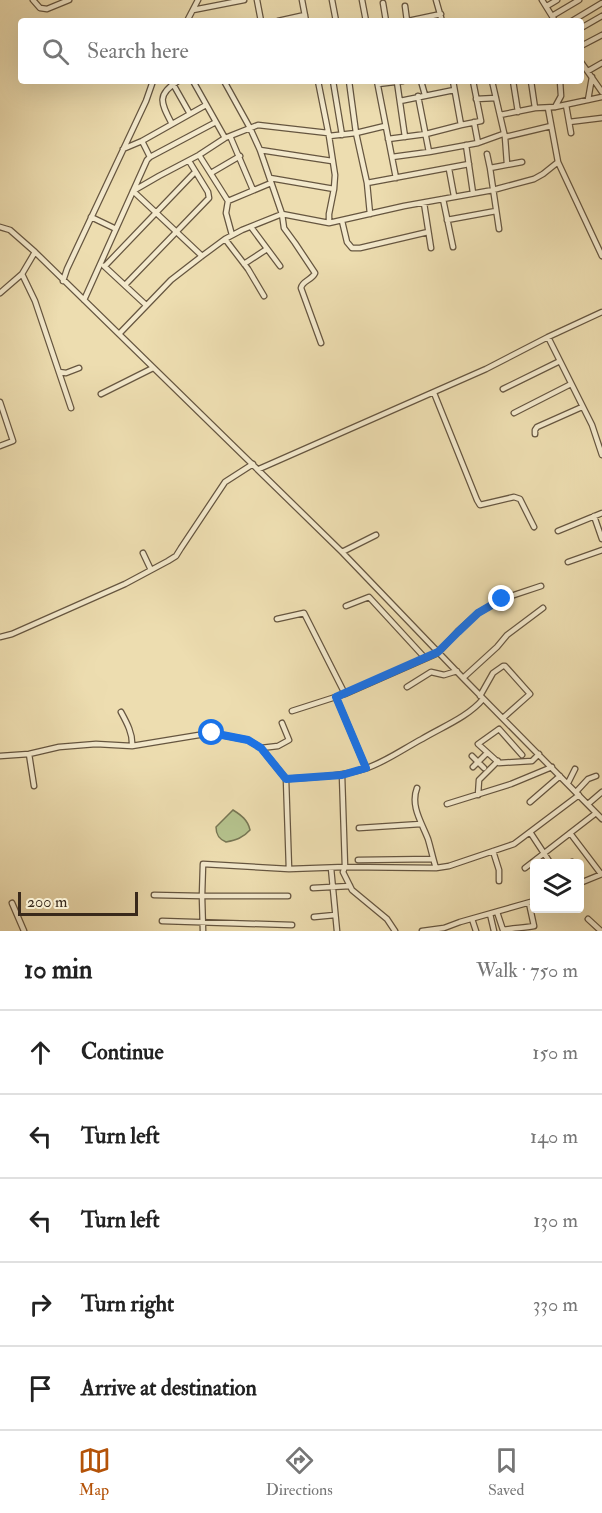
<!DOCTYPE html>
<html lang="en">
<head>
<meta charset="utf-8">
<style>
	:root { --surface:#fff; --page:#f6f6f6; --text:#222; --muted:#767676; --line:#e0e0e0; --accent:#b45309 }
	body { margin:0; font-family:"IM FELL Double Pica",serif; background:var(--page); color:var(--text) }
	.controls { position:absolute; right:18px; bottom:18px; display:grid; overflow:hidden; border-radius:6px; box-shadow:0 6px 24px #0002 }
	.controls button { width:54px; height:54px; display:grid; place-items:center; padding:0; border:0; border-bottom:2px solid var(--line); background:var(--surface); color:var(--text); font:30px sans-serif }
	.scale { position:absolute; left:18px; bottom:15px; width:120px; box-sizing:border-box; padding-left:6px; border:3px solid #39291b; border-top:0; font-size:16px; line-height:21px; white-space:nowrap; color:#39291b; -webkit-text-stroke:4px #f3e9cc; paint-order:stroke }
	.stop { position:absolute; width:18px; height:18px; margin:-14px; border:4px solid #1a73e8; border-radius:50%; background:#fff }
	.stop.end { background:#1a73e8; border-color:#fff; box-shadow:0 2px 6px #0008 }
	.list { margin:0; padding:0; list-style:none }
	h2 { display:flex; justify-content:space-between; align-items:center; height:78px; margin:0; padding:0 24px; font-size:26px }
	h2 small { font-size:20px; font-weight:400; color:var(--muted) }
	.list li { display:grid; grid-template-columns:39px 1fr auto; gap:18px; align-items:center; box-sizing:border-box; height:84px; padding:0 24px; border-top:2px solid var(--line) }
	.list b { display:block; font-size:22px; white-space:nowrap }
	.list em { font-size:20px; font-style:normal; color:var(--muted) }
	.icon { flex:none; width:33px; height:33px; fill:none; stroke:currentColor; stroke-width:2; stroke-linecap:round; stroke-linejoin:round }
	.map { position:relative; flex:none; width:602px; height:931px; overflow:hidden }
	.search { position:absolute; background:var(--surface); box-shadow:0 6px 24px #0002; left:18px; right:18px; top:18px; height:66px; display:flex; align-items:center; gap:15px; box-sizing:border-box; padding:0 21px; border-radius:6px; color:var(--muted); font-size:22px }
	.sheet { height:498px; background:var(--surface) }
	nav { display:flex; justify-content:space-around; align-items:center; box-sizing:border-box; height:84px; border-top:2px solid var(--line); background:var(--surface); font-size:16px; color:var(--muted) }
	nav a { display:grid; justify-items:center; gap:3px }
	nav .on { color:var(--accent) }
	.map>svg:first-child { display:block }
	.green { fill:#b5c28d; stroke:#777654; stroke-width:1.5 }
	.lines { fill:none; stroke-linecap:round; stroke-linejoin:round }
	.street-casing { stroke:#665640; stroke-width:7 }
	.street { stroke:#f3e9cc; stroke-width:4.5 }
	.route { stroke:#1a73e8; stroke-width:8 }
</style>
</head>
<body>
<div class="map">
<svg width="602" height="931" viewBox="0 0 602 931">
	<rect width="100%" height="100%" fill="#edddb0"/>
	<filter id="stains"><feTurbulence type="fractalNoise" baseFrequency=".00333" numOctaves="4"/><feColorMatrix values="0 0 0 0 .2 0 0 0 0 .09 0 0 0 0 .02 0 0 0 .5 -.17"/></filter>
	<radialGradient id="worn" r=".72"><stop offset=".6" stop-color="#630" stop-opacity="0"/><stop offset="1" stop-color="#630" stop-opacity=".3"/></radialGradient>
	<path class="green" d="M233,810C241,815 248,820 250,830C243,838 236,840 226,842C219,839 216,835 216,827Z"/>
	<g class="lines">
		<g class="street-casing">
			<path id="street" d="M33,0L40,8L47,9L69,0
				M257,0L261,21
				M302,0L306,21
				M332,0L336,21
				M362,0L366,21
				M436,0L442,21
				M542,0L555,21
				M383,3L386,21
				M405,6L407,21
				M547,6L557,0
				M193,10L244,0
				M552,16L579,0
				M187,21L198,0
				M278,21L305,15
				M408,21L441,14
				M572,21L602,3
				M581,28L602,16
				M581,46L602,35
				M581,62L602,92
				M588,71L602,63
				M193,81L225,138
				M224,81L250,128L260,150L282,214L284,228L295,243L315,273C312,280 302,281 301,288L321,343
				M318,81L329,136L335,175L334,189L329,214V223
				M333,81L342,135
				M349,81L356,133L367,183L370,214
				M377,81L396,178
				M421,81L425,95
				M453,81L461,125L481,121L473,81
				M492,81L505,137L507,164
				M513,81L518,112
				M531,81L535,108
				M397,82L405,137
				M173,84L190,114
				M378,84L403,81
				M418,96L429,152
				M476,99L496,98
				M588,100L592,77
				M400,101L454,90
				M566,105L571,133
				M555,107L561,96L560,81
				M548,108L558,162L602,256
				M500,115L535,108L555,107L602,97
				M569,122L602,118
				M172,124C161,103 156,95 178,81
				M230,136L253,190
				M329,136L356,133L385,126
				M505,137L551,126
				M388,139L426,134L461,125
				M142,141L150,157
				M478,143L503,134
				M466,145L473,193
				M123,149L142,141L206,105
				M260,150L332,161
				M487,154L490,168
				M199,155L228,201L226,213L232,235
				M392,157L429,152L478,143L474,122
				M449,169L454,196
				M211,173L240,156
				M270,178L334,189
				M367,183L469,164
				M443,199L453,247
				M228,201L271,183
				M424,203L431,248
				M91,217L116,229
				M447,220L496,211
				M342,221L347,242L352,248H360L428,232
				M0,227L10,230L35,252L342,552L463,678L602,819
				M251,227L280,266
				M499,229L490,168L522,162
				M225,239L248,269L264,296
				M202,256L133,191L159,176L199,155L225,138L258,125L328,133
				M244,264L267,249
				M104,266L146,305
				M105,266L195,172
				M22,274L35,301L71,408
				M63,281L67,269L146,101L153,81
				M125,285L209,198L208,192L189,161
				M0,293L22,274L35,252
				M84,300L147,160L150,157L216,122
				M119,334L171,280L202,256L225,239L242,230L282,214L329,223L404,206L493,190L534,179L543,174L558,162
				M548,337L592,425L602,455
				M59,372L66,373L79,368
				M503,389L560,361
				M434,393L477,500L480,505L514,497L520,499L534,527
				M101,394L153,368
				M0,402L13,441L0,446
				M514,413L571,384
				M535,434V430L537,427L582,407
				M259,469L486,369L548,337L602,312
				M594,516L602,539
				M558,531L602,513
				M342,552L376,535
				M143,553L151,570
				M568,562L602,550
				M346,606L369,597L425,658
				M277,619L304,613L345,694
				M0,637L12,634L125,584L168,561L176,556L181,548L225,482L253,464
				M463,678L497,647L507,635L543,608
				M407,687L431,672L444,675L457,671
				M480,696L493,673L503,666H505L530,694L503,718
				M336,697L366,768
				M292,711L345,694L438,653L458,631L478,613L502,599L541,586
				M121,712C127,723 133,734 132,746
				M261,748L278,746L289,740L282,723
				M29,754L34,786
				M522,755L499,729L478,744L499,763L532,761L539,754
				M0,756L29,754L59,747L96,744L132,746L211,733L248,740L261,748L286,779L289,869L345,867L436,868L449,866L514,844L579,795
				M472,756L484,768
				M473,767L487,753
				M342,775L345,867L343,872L352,890L387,919L395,931
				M286,779C312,777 339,777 364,769C384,763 403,749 422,739C442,727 468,717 483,699
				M568,783L575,769
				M417,788C410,806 422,823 428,839C431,849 433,859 436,868
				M576,792L588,779L596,776
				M478,795L479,780L498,761
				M530,802L560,776
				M447,804L511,784L552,767
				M588,804L602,792
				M359,828L421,824
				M530,832L551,864
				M570,833L601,874
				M493,851L499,870V881
				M358,860L433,859
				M569,864L572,862
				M331,868L337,931
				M525,868L596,813
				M580,883L602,874
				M313,888L350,886
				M154,895L202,896L203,864L289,869
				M12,903L24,931
				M497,912L503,930C514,928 524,928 534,926L529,903
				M490,914L494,931
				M314,917L335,915
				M472,919L476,931
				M588,919L601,931
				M162,921L292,925
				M203,931L202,896H288
				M422,931L444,928L460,922L534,901"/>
		</g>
		<use href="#street" class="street"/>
	</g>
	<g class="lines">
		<path class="route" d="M212,733L248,740L261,748L286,779L342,775L366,768L336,697L438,652L458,632L478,613L502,599"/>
	</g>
	<rect width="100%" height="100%" filter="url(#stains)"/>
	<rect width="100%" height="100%" fill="url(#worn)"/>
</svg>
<div class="controls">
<button><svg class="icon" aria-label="layers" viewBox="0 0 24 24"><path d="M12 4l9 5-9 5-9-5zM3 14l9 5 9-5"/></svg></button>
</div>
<div class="scale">200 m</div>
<div class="stop" style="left:212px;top:733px"></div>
<div class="stop end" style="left:502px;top:599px"></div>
<div class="search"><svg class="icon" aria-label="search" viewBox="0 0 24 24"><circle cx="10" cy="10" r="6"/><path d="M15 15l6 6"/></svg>Search here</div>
</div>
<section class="sheet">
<h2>10 min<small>Walk · 750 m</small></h2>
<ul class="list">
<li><svg class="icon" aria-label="ahead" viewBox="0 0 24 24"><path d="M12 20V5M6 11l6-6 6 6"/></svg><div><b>Continue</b></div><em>150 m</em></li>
<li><svg class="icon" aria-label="left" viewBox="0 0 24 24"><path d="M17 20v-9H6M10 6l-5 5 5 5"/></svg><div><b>Turn left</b></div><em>140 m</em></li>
<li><svg class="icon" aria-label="left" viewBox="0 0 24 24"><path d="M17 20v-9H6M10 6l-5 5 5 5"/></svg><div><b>Turn left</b></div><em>130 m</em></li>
<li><svg class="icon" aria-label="right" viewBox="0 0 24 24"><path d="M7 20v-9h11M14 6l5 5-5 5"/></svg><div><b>Turn right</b></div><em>330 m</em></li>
<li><svg class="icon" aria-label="arrive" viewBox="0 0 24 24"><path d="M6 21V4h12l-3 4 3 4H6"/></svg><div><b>Arrive at destination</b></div></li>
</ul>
</section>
<nav>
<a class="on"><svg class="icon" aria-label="map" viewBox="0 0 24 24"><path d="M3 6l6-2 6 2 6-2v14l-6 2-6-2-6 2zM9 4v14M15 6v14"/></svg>Map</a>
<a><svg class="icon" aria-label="directions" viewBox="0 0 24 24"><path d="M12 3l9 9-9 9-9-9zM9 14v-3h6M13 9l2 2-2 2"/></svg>Directions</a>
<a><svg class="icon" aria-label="saved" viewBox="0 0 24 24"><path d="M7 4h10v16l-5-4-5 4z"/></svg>Saved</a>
</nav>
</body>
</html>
